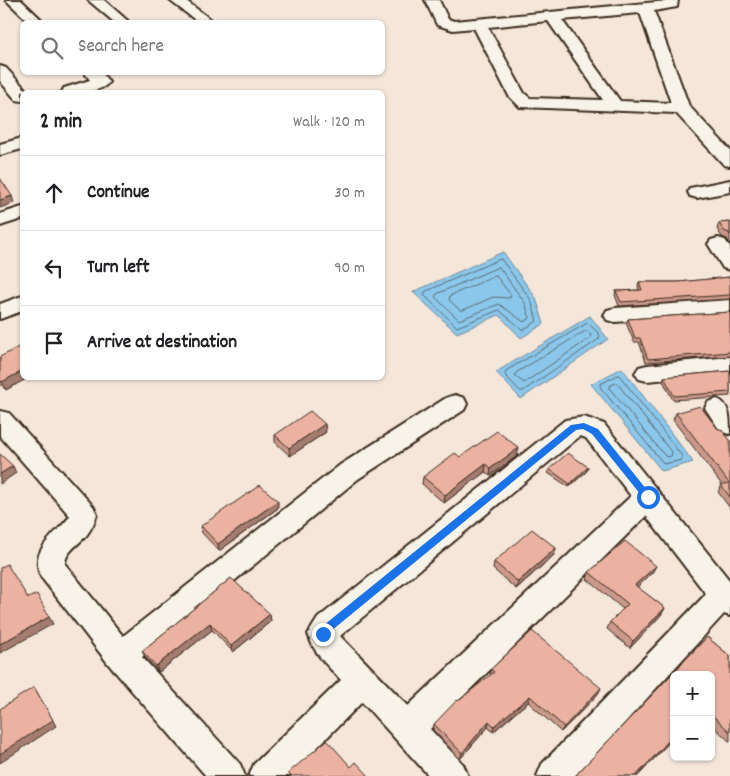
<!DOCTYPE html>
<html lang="en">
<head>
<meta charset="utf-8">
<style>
	:root { --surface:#fff; --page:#f2f2f2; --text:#202124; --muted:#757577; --line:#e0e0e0 }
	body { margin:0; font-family:Dekko,sans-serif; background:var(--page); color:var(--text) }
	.controls { position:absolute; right:15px; bottom:15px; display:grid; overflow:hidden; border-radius:8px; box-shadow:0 1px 4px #0004 }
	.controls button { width:45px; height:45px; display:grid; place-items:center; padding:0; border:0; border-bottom:1px solid var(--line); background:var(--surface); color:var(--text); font:25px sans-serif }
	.stop { position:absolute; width:15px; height:15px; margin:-11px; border:4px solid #1a73e8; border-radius:50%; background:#fff }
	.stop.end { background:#1a73e8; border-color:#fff; box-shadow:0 1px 5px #0008 }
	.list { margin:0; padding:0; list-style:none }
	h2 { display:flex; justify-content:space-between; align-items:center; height:65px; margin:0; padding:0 20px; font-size:21px }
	h2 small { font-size:16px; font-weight:400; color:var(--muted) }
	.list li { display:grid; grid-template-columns:32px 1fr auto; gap:15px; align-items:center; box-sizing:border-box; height:75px; padding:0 20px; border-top:1px solid var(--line) }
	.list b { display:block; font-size:19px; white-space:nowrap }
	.list em { font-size:16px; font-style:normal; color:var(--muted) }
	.icon { flex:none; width:28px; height:28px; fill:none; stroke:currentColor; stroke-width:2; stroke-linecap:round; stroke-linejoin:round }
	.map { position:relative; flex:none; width:730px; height:776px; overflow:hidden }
	.search { position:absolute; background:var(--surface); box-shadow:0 1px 4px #0004; left:20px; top:20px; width:365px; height:55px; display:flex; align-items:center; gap:12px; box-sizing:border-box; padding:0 18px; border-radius:8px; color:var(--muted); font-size:19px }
	.panel { position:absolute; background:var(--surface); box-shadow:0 1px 4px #0004; left:20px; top:90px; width:365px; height:290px; border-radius:8px }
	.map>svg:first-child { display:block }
	.water { fill:#8bc7eb; stroke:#6b8899 }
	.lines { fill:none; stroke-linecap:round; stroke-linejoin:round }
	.shore { stroke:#5b6970; stroke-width:1 }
	.minor-casing { stroke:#3b2a1e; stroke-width:4 }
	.minor { fill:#f7f3e8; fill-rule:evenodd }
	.wall { fill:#ca998b; stroke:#3b2a1e }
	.shaded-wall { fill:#a47d71; stroke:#3b2a1e }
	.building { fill:#ebb2a2; stroke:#3b2a1e }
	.route { fill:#1a73e8 }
</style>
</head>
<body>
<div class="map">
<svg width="730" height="776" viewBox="0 0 730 776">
	<rect width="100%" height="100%" fill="#f5e6da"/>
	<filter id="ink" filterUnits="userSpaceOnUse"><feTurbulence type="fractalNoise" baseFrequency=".02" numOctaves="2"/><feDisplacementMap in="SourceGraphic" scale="10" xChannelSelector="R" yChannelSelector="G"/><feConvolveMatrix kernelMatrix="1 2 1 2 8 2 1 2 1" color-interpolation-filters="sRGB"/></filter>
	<g filter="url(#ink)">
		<path class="water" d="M503,252L536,298L544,324L521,338L499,315L457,333L413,292Z
			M590,316L608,339L521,399L496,372Z
			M622,368L693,462L662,471L591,384Z"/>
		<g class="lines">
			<path class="shore" d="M501,259L531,300L537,321L523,330L499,310L457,327L424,295L425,292Z
				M499,267L525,303L530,318L524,322L499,304L459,320L435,297L437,294Z
				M496,276L511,295L510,298L493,297L461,311L449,300L450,296Z
				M588,323L600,335L599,339L523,391H520L505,375L506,371Z
				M586,331L591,334L590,338L524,383L515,376L516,373Z
				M619,375L682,456V460L664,464L600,387L601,384Z
				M617,383L672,453L671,456L666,457L610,389V386Z"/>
			<g class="minor-casing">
				<path id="minor" d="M6,0H21L44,22H29Z
					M88,0H104L129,22H114Z
					M169,0H185L214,22H198Z
					M425,0H439L448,19L454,21L678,0L677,7L654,11L689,106L730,150V166L724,165L676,113L520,107L509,96L474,28L453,30L437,25ZM640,13L671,103L620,101L562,20ZM548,21L603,100L530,98L524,93L488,27Z
					M0,66L6,68L28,92H22V101L16,100L0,81Z
					M84,72H101L109,82C101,94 75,92 62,92L64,88L90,80Z
					M22,138V149L0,155V144Z
					M730,180V192L697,198L690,196L688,192L690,188Z
					M22,207V219L0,226V214Z
					M718,238L725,240L730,247V270L723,268L708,244L711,240Z
					M22,296V311L0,319V304Z
					M730,300V314L615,322L607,320L604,315L607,310L615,308Z
					M730,357V373L647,381L639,379L635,373L639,367L647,365Z
					M455,395L464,398L467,404L464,410L358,479L142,657L240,764L245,776H206L110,666L41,577C28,550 56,535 70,516L0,436V411L9,413L93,506L97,514C95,522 91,529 86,536C79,544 65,552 65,564L123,636L340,465L446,398Z
					M717,399C730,404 730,419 730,434L721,432L705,408L708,402Z
					M584,417L604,424L730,581V616L724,614L576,776H537L542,764L706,594L646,516L430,729L463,764L468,776H429L362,702L289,776H249L254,764L341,680C327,665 314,654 308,634L318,618L565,420ZM580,436L586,438L631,496L408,706L340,636Z"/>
			</g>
			<use href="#minor" class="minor"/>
		</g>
		<path class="wall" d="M730,222V244L727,239L722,237L717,229L719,223Z
			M730,277V299L619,306L615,295L616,291L639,290L638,286L639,282H679Z
			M730,312V356L646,362L639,342H634L626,323L628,319Z
			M0,357L6,390L0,384Z
			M730,371V396L673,400L663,381L664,377Z
			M676,413L718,429L730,440V508L718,492L722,485L673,420Z
			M326,432L290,456L275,442V435Z
			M517,456L490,476L485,472L444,503L422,484L423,477L460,457Z
			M588,467L587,471L569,487L548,473L549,469Z
			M278,508L219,551L202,533L201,526Z
			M556,548L554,555L516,589L493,569L494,562Z
			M589,572L652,573L637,587L665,608L661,615L630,648L607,629L610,622L623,609L587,579Z
			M231,578L271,621L233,652L212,630L159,672L145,657L142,651Z
			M707,637L730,656V741H729L711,724V675H674V737L638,776H575Z
			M491,669L598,694L561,732L528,702L493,732L488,727L460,759L433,730L434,724L458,701L490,676Z"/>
		<path class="shaded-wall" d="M12,196L14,203L0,208V200Z
			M22,371V378H28L6,390L2,382Z
			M325,424L326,432L290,456L289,448Z
			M519,448L517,456L490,476L491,468Z
			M486,464L485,472L444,503L445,495Z
			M13,466L16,473L0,484V474Z
			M588,467L587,471L569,487L570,484Z
			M278,501V508L219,551L218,544Z
			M556,548L554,555L516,589L518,582Z
			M656,566L652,573L632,592L635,585Z
			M665,608L661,615L630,648L633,641Z
			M270,614L271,621L233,652L231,646Z
			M49,617L53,624L0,653V644Z
			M210,623L212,630L159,672L156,666Z
			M34,687L56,726L0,763V754Z
			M601,688L598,694L561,732L564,727Z
			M530,696L528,702L493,732L494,726Z
			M489,721L488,727L460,759L462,753Z
			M674,735V737L638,776H636Z"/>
		<path class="building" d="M0,178L12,196L0,200Z
			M730,222V235L729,233L724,231L719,223Z
			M730,277V295L621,302L616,291L642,290L639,282H679Z
			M730,312V352L648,359L640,338H635L628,319Z
			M22,345V371L2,382L0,380V357Z
			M730,371V392L674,396L664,377Z
			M700,406L718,429H721L730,440V497L721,485L729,483L676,413Z
			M310,411L325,424L289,448L275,435Z
			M497,431L519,448L491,468L486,464L445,495L423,477L455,453L460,457Z
			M568,453L588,467L570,484L549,469Z
			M0,454L13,466L0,474Z
			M260,485L278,501L218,544L201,526Z
			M532,529L556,548L518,582L494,562Z
			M625,541L656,566L635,585L665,608L633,641L610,622L628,604L589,572Z
			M7,564L28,598L37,594L49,617L0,644V568Z
			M231,578L270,614L231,646L210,623L156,666L142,651Z
			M532,631L601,688L564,727L530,696L494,726L489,721L462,753L434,724L457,700L458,701L494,672L491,669Z
			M707,637L730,656V732L711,714V675H674V735L636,776H575Z
			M34,687L53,720L0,754V709Z
			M327,740L351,767L356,762L369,776H291L288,773Z"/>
	</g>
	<path class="route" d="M584,423L598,429L651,495V500H645L592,434L583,429L576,430L331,631L327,638H319L318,634L324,625L571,425Z"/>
</svg>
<div class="controls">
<button>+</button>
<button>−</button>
</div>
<div class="stop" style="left:648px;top:497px"></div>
<div class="stop end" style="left:323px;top:634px"></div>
<div class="search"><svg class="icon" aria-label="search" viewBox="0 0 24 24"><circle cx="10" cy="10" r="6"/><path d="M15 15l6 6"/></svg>Search here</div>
<section class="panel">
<h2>2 min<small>Walk · 120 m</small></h2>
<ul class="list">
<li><svg class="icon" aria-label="ahead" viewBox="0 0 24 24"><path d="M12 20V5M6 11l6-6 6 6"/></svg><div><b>Continue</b></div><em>30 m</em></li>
<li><svg class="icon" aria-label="left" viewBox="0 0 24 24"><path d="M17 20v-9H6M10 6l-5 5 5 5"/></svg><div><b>Turn left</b></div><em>90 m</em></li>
<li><svg class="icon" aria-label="arrive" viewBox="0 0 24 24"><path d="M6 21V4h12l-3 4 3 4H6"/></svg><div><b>Arrive at destination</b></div></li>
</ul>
</section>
</div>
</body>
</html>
